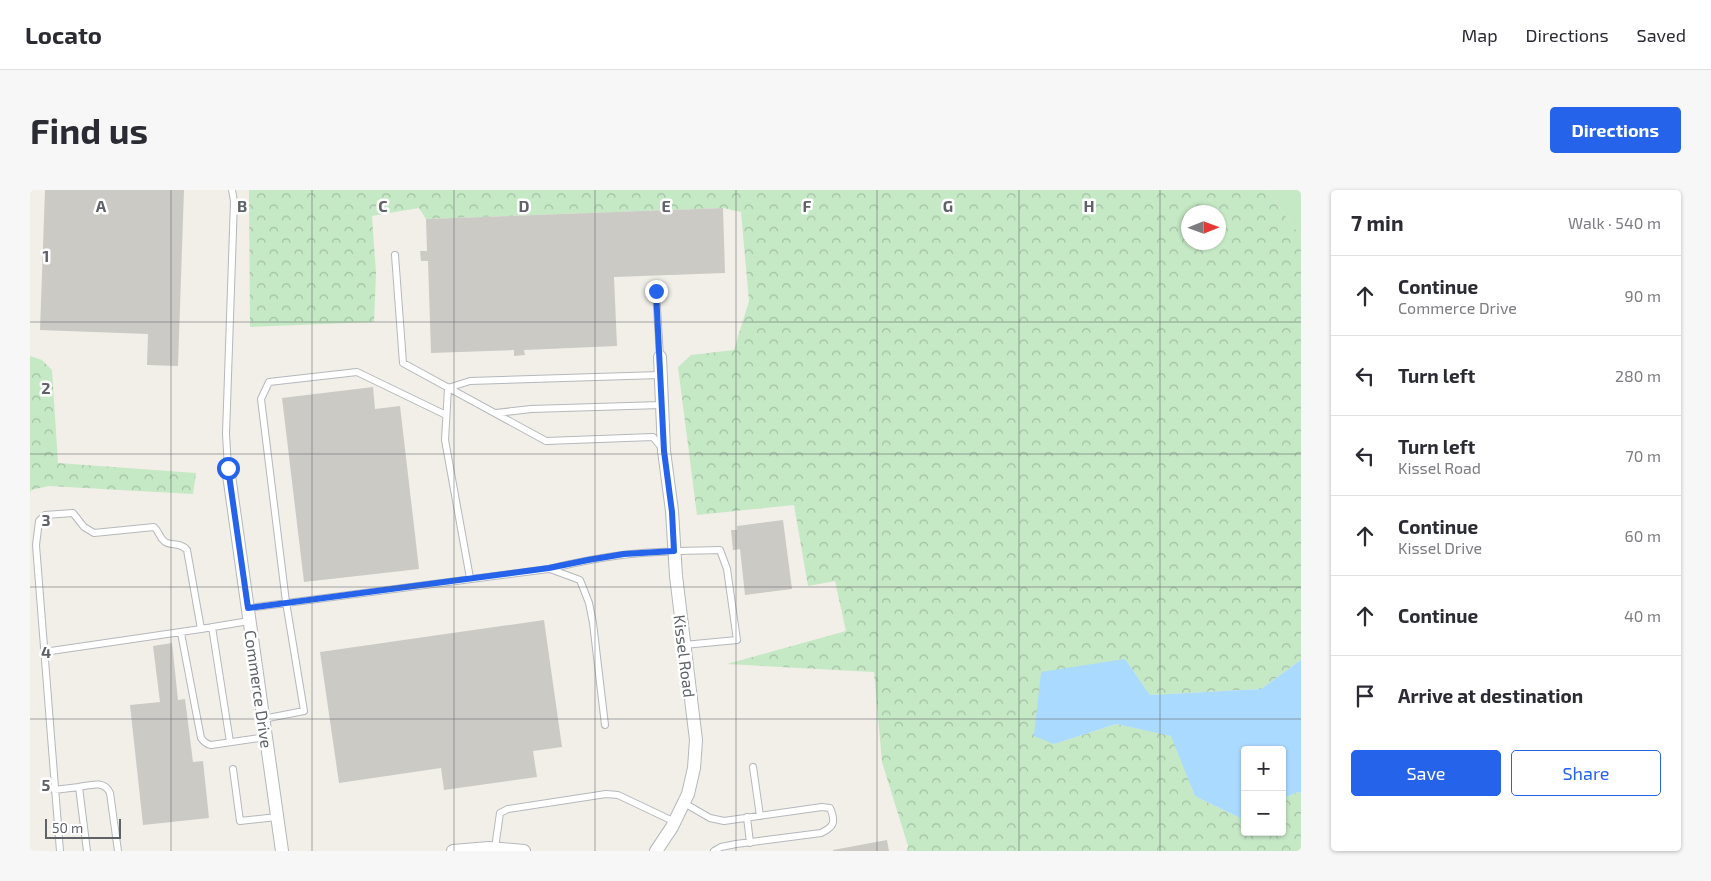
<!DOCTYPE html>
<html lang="en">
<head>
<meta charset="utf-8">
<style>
	:root { --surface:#fff; --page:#f7f7f7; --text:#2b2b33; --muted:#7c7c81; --line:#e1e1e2; --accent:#2563eb }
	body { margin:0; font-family:"Exo 2",sans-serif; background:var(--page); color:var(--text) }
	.controls { position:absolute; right:15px; bottom:15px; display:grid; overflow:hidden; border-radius:5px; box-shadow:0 1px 4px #0004 }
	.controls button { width:45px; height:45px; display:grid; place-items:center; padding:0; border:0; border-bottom:1px solid var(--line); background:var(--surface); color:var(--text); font:25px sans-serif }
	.compass { position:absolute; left:1151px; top:15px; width:45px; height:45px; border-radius:50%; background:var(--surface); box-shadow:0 1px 4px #0004; rotate:89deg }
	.scale { position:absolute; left:15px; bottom:12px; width:76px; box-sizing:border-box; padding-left:5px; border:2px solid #5f6368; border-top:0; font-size:14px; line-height:18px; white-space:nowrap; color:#5f6368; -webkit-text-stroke:4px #fff; paint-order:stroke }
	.stop { position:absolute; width:15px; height:15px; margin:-11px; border:4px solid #2563eb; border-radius:50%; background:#fff }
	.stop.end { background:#2563eb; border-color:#fff; box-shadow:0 1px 5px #0008 }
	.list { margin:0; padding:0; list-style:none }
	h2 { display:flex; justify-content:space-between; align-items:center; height:65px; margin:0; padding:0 20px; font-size:21px }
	h2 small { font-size:16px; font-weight:400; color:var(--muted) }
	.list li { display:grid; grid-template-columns:32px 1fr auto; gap:15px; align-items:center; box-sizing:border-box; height:80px; padding:0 20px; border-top:1px solid var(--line) }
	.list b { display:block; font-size:19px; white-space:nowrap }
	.list p { margin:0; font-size:16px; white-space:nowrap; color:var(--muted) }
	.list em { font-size:16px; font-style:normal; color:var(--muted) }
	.actions { display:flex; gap:10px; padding:15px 20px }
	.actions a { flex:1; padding:11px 0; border:1px solid var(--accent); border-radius:5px; text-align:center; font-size:18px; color:var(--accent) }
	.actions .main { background:var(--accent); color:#fff }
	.icon { flex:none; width:28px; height:28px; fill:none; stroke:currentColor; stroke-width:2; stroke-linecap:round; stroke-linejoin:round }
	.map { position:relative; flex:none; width:1271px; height:661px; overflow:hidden; border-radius:5px }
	header { display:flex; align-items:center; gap:30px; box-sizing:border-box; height:70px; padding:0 25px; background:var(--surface); border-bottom:1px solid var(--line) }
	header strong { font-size:24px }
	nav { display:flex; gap:28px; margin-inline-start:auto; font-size:18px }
	.intro { display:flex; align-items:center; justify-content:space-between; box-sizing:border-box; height:120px; padding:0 30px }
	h1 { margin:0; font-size:35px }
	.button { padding:12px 22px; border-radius:5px; background:var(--accent); color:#fff; font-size:18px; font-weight:700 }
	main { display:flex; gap:30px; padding:0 30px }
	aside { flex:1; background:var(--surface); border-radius:5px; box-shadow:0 1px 4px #0004 }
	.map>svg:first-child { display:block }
	.green { fill:#c5e8c5 }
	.forest { fill:url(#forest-crowns); fill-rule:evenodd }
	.water { fill:#aadaff }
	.building { fill:#cccac5 }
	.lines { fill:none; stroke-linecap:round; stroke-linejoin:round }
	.service-casing { stroke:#b5b8bc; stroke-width:8 }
	.minor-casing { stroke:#b5b8bc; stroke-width:14 }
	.service { stroke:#fff; stroke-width:6 }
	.minor { stroke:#fff; stroke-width:12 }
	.route { stroke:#2563eb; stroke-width:6 }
	.grid { fill:none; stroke:#5f6368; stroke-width:1; stroke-opacity:0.55 }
	.labels { text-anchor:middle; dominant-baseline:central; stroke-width:5; stroke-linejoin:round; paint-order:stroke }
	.street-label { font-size:16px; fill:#5f6368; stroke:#fff }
	.grid-label { font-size:16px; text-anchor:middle; font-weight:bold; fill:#5f6368; stroke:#fff; stroke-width:5; stroke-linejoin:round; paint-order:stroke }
</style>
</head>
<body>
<header>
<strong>Locato</strong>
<nav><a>Map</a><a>Directions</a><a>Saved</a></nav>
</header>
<div class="intro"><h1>Find us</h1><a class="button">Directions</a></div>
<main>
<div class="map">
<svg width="1271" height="661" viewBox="0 0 1271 661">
	<defs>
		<pattern id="forest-crowns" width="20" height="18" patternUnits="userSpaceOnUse" patternTransform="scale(1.25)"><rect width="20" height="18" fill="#c5e8c5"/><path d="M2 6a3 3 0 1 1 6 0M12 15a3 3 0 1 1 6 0" fill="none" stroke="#a3c0a4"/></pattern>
	</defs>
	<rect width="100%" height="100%" fill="#f1efe8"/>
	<path class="green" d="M1236,0H1271V47Z"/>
	<path class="forest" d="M219,0H1236L1271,47V470L1231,499L1120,505L1095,469L1024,554L1086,534L1142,546L1165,606L1210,628L1215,626V642H1252V609L1267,602L1271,603V661H877L878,656L852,572L844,482L697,474L816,441L805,391L778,396L764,315L667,325L648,177L661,165L704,160L719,111L711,22L693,18L396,29L389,18L342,26L346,83L344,132L220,137ZM1158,22H1188V52H1158Z
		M0,166L12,170L22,180L28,273L166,283L163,304L19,296L1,300L0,304Z"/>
	<path class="water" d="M1095,469L1120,505L1231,499L1271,470V603L1267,602L1252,609V560H1215V626L1210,628L1165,606L1141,546L1086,534L1024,554L1004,546L1011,482Z"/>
	<path class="building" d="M15,0H154L148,176L117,175L118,144L10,140Z
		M693,18L695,83L584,87L587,156L494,160L495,165L484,166V160L401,163L398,71H391L390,61H397L396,29Z
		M343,197L345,219L370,216L389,379L274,392L252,208Z
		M753,330L762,399L715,405L710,359L703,360L701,340H707V336Z
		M514,430L532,557L503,561L507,587L414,600L411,578L309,593L290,462Z
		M142,453L148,510L155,509L163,572L173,571L179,628L113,635L100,515L130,512L123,456Z
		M857,650L859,661H803V660Z"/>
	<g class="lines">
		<g class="service-casing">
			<path id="service" d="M365,65L373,173L516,251L623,247L632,258
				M626,101L630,167
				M466,223L501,219L631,215
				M198,278L196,244L204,11L202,0
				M520,379L550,390L559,413L563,433L575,535
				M440,388L415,250L418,198L440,191L630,185
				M218,418L519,379C543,373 567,368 592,365C624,361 657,361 690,360L697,379L707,450L654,455
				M182,437L200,552
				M151,443L171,548C174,552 176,554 181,555L236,547
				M14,462L171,439
				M233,529L274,521L256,412L231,209L239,192L327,182L416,225
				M723,577L730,626
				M203,579L210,631L247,627
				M24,600L49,597
				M654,613L680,628L694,631L792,617L800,618C806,632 804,637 791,643L706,654L691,657L684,661
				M717,627L720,653
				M465,658L470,623L478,619L576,604L588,605L645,632
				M30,661L6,355L9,331L15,325L43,323L54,337L64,343L124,337C129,341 129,347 134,351C140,357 149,351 157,360L171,439L219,431
				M57,661L49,597C61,595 74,590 80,603L88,661"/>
		</g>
		<g class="minor-casing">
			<path id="minor" d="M198,278L252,661
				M423,661L459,658L494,661
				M626,661L642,637L658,604L664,578L666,550L646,386L642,321L634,261L630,167"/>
		</g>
		<use href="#service" class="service"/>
		<use href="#minor" class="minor"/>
	</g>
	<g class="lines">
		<path class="route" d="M198,278L218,418L519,378L558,370L594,364L644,361L642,322L634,261L626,101"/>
	</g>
	<path class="grid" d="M141,0V661M282,0V661M424,0V661M565,0V661M706,0V661M847,0V661M989,0V661M1130,0V661M0,132H1271M0,264H1271M0,397H1271M0,529H1271"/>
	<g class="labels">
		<g class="street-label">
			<text transform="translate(655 466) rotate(83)">Kissel Road</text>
			<text transform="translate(229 499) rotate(82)">Commerce Drive</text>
		</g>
	</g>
	<g class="grid-label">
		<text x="71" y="22">A</text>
		<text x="212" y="22">B</text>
		<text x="353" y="22">C</text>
		<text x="494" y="22">D</text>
		<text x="636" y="22">E</text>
		<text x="777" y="22">F</text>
		<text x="918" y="22">G</text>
		<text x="1059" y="22">H</text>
		<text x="16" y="72">1</text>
		<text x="16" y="204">2</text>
		<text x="16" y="336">3</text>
		<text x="16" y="468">4</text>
		<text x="16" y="601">5</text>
	</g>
</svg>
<div class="controls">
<button>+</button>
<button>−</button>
</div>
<svg class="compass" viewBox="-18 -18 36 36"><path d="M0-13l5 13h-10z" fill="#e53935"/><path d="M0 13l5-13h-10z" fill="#7c7c81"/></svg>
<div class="scale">50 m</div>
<div class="stop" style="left:198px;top:278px"></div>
<div class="stop end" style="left:626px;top:101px"></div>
</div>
<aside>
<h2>7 min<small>Walk · 540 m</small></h2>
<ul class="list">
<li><svg class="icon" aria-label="ahead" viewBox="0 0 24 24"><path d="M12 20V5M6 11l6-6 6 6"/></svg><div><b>Continue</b><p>Commerce Drive</p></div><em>90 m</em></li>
<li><svg class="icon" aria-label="left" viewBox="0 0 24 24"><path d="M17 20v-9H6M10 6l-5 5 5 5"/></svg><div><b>Turn left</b></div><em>280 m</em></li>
<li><svg class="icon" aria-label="left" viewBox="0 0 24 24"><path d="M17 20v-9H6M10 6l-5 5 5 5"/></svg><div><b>Turn left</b><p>Kissel Road</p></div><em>70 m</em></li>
<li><svg class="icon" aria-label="ahead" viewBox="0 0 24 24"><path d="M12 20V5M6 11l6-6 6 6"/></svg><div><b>Continue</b><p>Kissel Drive</p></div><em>60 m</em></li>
<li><svg class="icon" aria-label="ahead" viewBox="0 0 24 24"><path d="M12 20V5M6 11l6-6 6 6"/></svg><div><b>Continue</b></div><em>40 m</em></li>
<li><svg class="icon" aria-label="arrive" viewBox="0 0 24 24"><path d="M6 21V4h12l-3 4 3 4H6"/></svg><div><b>Arrive at destination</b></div></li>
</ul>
<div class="actions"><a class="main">Save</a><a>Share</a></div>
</aside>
</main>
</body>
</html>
